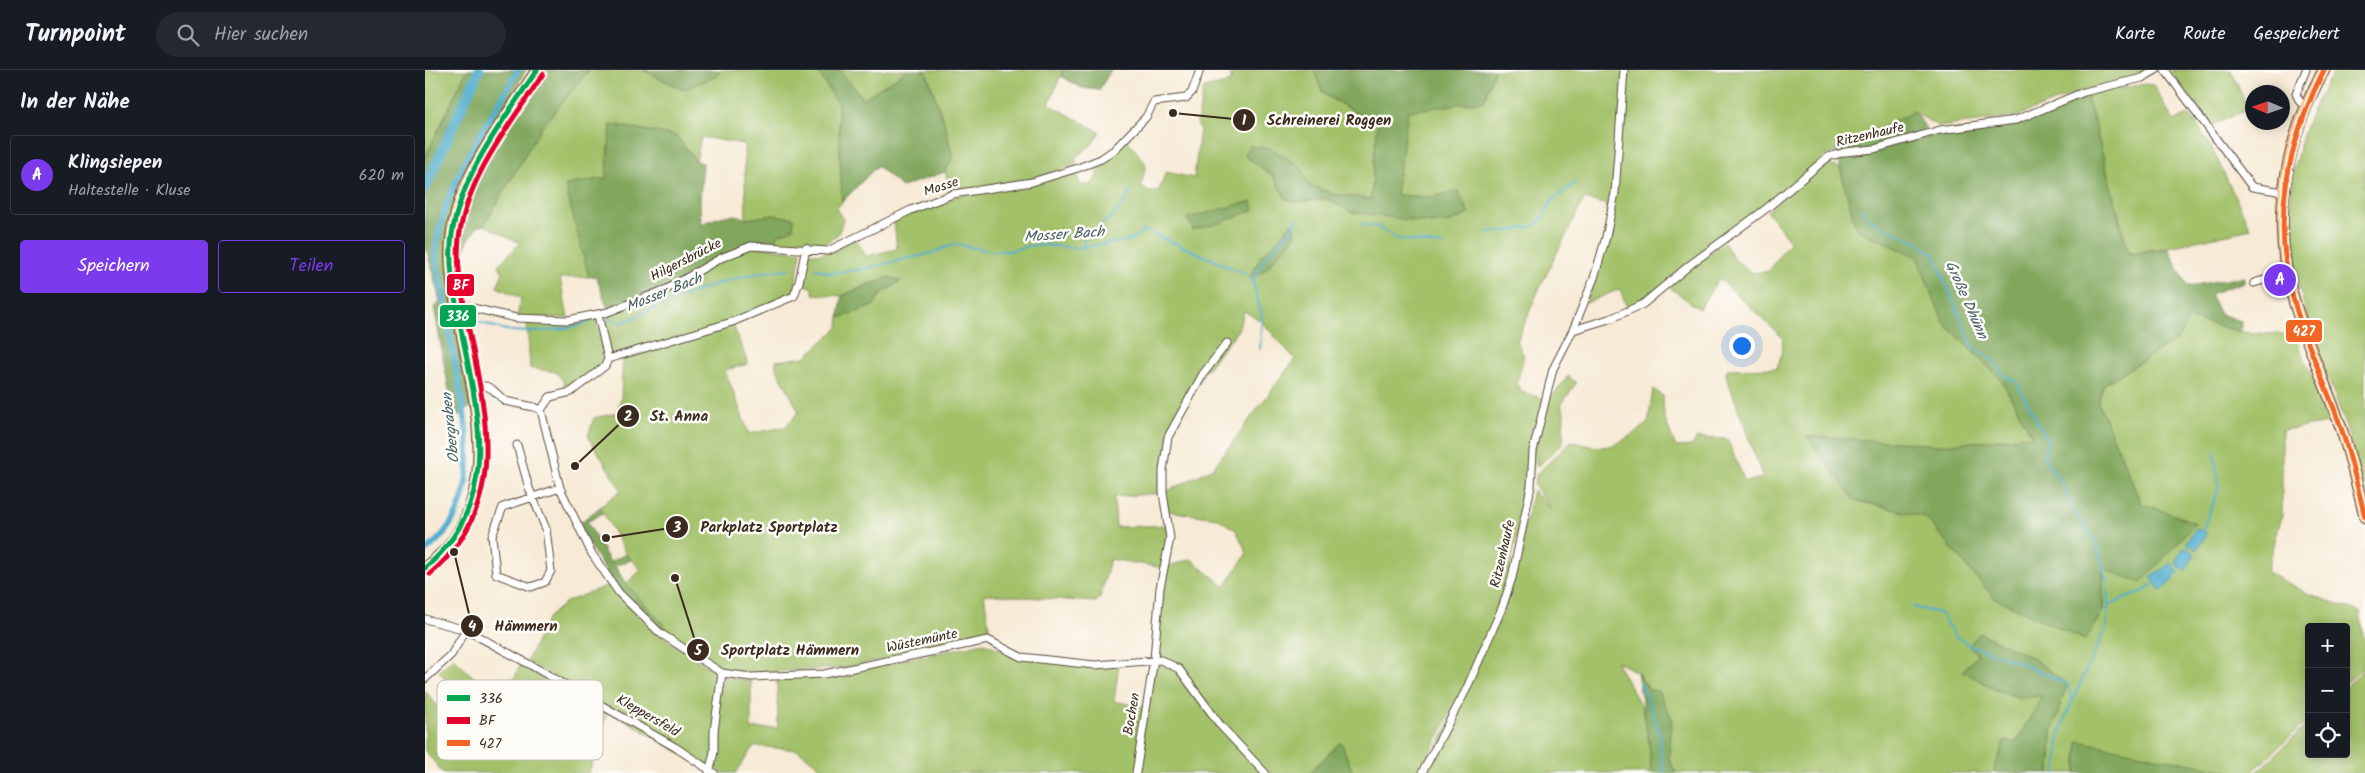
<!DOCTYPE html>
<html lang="de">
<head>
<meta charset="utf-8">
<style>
	:root { --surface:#171b24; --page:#242831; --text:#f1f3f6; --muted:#9ea1a6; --line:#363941; --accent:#7c3aed }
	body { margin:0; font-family:Kalam,sans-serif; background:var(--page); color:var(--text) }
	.controls { position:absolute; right:15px; bottom:15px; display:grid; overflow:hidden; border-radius:5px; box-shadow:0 2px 12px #0003 }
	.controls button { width:45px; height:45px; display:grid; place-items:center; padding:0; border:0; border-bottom:1px solid var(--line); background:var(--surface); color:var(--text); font:25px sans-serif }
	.compass { position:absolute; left:1820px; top:15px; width:45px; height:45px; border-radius:50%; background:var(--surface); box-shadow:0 2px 12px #0003; rotate:272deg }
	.you { position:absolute; left:1316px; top:275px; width:18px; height:18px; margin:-12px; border:4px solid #fff; border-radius:50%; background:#1a73e8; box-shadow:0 0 0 8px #1a73e833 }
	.badge { display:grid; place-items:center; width:32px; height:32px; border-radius:50%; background:var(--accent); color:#fff; font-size:16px; font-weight:700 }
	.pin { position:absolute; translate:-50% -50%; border:2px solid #fff; box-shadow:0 1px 5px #0006 }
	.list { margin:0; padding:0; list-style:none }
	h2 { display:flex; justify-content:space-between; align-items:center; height:65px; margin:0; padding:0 20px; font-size:21px }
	h2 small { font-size:16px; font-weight:400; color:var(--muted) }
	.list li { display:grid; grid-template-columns:32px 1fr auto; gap:15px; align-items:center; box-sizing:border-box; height:80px; margin:0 10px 10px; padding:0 10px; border:1px solid var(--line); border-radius:5px }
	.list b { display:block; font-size:19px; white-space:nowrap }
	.list p { margin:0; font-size:16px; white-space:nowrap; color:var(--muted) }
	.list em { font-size:16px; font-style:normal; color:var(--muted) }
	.actions { display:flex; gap:10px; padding:15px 20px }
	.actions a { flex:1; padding:11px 0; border:1px solid var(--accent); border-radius:5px; text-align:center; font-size:18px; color:var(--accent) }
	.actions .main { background:var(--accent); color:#fff }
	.icon { flex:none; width:28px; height:28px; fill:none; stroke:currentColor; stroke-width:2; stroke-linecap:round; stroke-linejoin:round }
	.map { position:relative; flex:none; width:1940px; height:703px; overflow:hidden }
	header { display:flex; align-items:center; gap:30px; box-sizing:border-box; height:70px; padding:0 25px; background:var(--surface); border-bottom:1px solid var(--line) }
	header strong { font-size:24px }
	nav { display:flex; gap:28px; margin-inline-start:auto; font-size:18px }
	.search { width:350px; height:45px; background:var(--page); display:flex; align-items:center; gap:12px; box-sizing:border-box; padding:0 18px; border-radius:28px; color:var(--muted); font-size:19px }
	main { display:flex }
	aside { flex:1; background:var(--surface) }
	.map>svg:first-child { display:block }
	.green { fill:#a2c169; stroke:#6e7644; fill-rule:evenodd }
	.forest { fill:#81a75d; stroke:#5e683e }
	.water { fill:#50adce; stroke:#466c76 }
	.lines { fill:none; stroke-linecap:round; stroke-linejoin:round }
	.stream { stroke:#50adce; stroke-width:2 }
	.canal { stroke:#50adce; stroke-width:6 }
	.river { stroke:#50adce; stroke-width:10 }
	.minor-casing { stroke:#57473a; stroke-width:9 }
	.primary-casing { stroke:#57473a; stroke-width:13 }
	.minor { stroke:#fff; stroke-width:7 }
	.primary { stroke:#f6be87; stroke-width:11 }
	.bus-1-casing { stroke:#fdfcf7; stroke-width:9 }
	.bus-2-casing { stroke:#fdfcf7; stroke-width:9 }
	.bus-3-casing { stroke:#fdfcf7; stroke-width:9 }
	.bus-1 { stroke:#00a651; stroke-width:5 }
	.bus-2 { stroke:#e4002b; stroke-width:5 }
	.bus-3 { stroke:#f26522; stroke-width:5 }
	.labels { text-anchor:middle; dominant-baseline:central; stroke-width:5; stroke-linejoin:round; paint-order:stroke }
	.street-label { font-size:14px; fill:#3b2a1e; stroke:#fdfcf7 }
	.water-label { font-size:15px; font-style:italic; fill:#435e64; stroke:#fdfcf7 }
	.key { fill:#fdfcf7; stroke:#c3bdb6; stroke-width:1 }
	.key-label { font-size:14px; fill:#3b2a1e }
	.leader { fill:none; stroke:#3b2a1e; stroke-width:2 }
	.callout-dot { fill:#3b2a1e; stroke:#fdfcf7; stroke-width:2 }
	.mark-label { font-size:15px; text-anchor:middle; font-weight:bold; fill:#fff }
	.callout-label { font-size:15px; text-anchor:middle; font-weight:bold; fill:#3b2a1e; stroke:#fdfcf7; stroke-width:5; stroke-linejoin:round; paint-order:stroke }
	.line-badge { stroke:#fdfcf7; stroke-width:2 }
	.badge-label { font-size:14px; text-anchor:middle; font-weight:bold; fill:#fff }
</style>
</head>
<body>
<header>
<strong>Turnpoint</strong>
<div class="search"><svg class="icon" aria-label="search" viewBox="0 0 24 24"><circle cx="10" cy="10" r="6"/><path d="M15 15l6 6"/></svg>Hier suchen</div>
<nav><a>Karte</a><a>Route</a><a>Gespeichert</a></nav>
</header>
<main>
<aside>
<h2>In der Nähe<small></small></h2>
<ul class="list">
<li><span class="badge">A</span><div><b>Klingsiepen</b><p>Haltestelle · Kluse</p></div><em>620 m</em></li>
</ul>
<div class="actions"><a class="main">Speichern</a><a>Teilen</a></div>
</aside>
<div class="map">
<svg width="1940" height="703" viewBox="0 0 1940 703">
	<rect width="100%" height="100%" fill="#fdfcf7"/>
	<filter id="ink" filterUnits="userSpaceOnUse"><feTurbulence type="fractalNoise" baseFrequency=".02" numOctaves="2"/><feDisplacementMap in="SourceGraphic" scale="10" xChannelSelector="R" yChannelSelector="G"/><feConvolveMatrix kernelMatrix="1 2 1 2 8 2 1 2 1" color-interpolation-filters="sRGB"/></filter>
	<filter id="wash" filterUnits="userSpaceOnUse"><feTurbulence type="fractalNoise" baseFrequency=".0096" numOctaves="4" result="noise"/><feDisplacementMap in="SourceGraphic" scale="20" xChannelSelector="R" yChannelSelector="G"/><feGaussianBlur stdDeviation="1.12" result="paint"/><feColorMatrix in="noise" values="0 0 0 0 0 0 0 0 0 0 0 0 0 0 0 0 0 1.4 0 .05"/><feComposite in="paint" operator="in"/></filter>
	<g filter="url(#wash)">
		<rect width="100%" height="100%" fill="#f7ead6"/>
		<path class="green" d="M0,0H42L0,88Z
			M164,0H218L258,20L294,5V0H392L413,34L417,132L411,139L418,149C416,156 415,162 410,167C399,177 362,175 347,176L354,164L349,145L321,149L319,74L276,67L271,91L251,66L186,54L182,108L140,115L164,207L135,208L143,248L92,247L96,228L72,217L78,202L73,195L95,173L59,155L116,58Z
			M415,0H483L438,29Z
			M501,0H638L624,34L675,62L667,74L650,88L652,94L606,109L527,122L520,102L528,88L519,52Z
			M806,0H889L898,24L932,43L953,48L946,129L908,124L885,115L875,96L820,86L849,107L860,128L870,132L902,129L926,142L1000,152L1022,153L1044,144L1033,121L1007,127L970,125L983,40L1059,31L1069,0H1726L1716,6L1659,20L1590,47L1514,57L1489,42L1401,86L1218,231L1202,238L1195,219L1161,233L1184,150L1180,134L1159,129L1114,219L1092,271L1099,286L1092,313L1095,321L1119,329L1083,509C1062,577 1027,640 995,703H928L916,672L884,703H841L819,682L754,599L729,589L740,498L685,489L675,528L671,532L559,524L565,563L490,583L418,598L326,603L301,600L238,560L240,556L201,514L216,500L201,484L175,437L196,420L163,366L169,348L192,343L196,326L198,286H184L177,250L181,246L242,219L326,176L376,182L370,216L366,226L307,252L323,294L300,300L324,364L360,357L374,342L351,297V291L380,287L413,258L414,248L448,236L456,224L470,216L448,212L417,226L388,224V218L375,213L385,183L395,184L431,169L441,186L472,179L469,151L533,126L650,100L655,115H666L671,108L676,89L701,68L721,94L716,116L723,122H733L741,102L769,108L775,59L772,53L779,18L806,12ZM819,241L836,251L870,289L788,398L739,423L743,367L778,304L813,260ZM738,423L742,441L792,448L811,460L822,483L800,517L766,489L740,497L744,455L691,457L689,427Z
			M1745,0H1806L1823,39L1786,56Z
			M1911,0H1940V428C1933,403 1928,376 1919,351C1911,326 1899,302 1891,276C1881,244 1871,210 1866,177C1859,119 1876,46 1911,0Z
			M1719,14L1728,15L1749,51L1765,44L1784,73L1826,159L1744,177L1704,183L1662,25Z
			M1399,94L1415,98L1431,159L1492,187L1519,253L1577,311L1607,366L1515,375L1383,366L1429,430L1500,447L1569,528L1660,570L1678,541V497L1770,453L1716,433L1673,332L1679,314L1753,269L1763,248L1816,262L1870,265L1905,353L1857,360V446L1842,502L1884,524L1935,542L1940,579L1938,598L1921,613V557H1884V649L1826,703H1811L1653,672L1651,703H1625L1627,661L1642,614L1572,570L1552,585L1539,600L1571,620L1617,626L1591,673L1580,670L1569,700L1571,703H1251L1244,689L1247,648L1233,622L1224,620L1212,602L1191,591L1217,638L1224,672L1226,703H1000L1080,539L1108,420L1126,440L1109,414L1112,404L1146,371C1187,383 1190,376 1223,353L1228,319L1238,326L1239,347L1251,377L1267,376L1272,368L1302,369L1320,412L1338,408L1301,305L1302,299L1352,298L1356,286L1358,268L1294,208L1274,239L1243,216L1299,172L1308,188L1327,203L1344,201L1365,171L1342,141Z
			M171,249L180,289L179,294L140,323L139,312L131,302L105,298L102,251L144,252L148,255Z
			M1143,306L1151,313L1136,335L1139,342L1138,373L1113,396H1111L1110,382L1123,332Z
			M186,514C213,554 253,577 293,603L295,616L300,607L326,611V659L353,658L352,607H399L559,573L596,587L670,595L694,593L689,631L721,638L731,592L753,602L837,703H402L373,680L329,676L311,703H289L102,591L123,548L141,532Z
			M28,588L56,614L61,608L89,609L96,593L183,640L164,703H18L0,681V620L16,642L33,625L14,601Z
			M1940,599V703H1831L1884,653V684H1921V617Z"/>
		<path class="forest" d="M42,0H101L48,93L24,160L45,337L29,348L9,237L15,231L0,174V88Z
			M120,0H164L116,58L59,155L52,157L41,175L37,198L32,197C31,154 48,110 69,73C83,47 105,25 120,0Z
			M218,0H294V5L258,20Z
			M392,0H415L438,29L483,0H500L519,52L528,88L520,102L477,117L452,96L417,132L413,34Z
			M638,0H686L674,20L657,18L636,6Z
			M889,0H1069L1059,31L983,41L971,125L1007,127L1033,121L1044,144L1022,153L1000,152L926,142L902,129L870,132L860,128L849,107L820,86L824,76L845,78L875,96L885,115L908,124L946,129L953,48L932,43L898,23Z
			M1662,26L1703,184L1743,178L1762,216L1819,207V212L1785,224L1795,244L1816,251V262L1763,248L1753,269L1679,314L1673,332L1716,433L1771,453L1716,513L1678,498V541L1660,570L1569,528L1500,447L1429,430L1382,366L1515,375L1607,366L1577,311L1519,253L1492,187L1431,159L1411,80L1490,41L1505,65L1515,61L1567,58L1591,53Z
			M186,54L251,66L271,91L278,93L275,130L276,154C291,149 307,140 321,149L349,145L369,148L368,159L354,164L347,176H326L242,219L183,239L171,206L164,207L140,115L181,108Z
			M827,131L829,140L795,153L768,160L762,148Z
			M867,152L871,165L839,201L824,208L837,185L856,166Z
			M464,207L476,211L456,224L448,236L414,248L417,226Z
			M175,437L178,443L162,452L185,492L201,484L206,490L190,496L201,514L240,556L235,563L194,523L152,455Z
			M1555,563L1608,588L1642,614L1627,661L1625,703H1571L1569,700L1580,670L1591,673L1617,626L1595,628L1571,620L1538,601L1552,585L1544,575Z
			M1212,602L1224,620L1233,621L1247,648L1244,689L1251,703H1226L1224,672Z
			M1653,671L1811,703H1651Z
			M916,672L928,703H884Z"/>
		<path class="water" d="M1771,458L1782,463L1772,480L1762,474V471Z
			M1760,476L1770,484L1761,500L1753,496L1750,491Z
			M1746,493L1754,503L1737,521L1734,519L1726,507Z"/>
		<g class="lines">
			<path class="stream" d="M1437,140L1443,148L1464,160L1494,173L1509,185L1547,276L1569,291L1579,306L1591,311L1623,372L1619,384L1621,393L1636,410L1647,439L1671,472L1682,512L1683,535L1681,557L1641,645L1634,666L1631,703
				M937,154L953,157L973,169L1017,175
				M1062,162L1083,161L1109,156L1116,150L1127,131L1151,112
				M658,176V171L693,141L706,121
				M390,198L405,203L438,199L507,183L530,174L566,181H585L603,176L619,175L653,178L706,170L719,160L821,204
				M825,209L828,211L841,186L866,160L873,149
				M828,211L837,247L835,279
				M182,248L196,253C249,230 306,203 364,199
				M44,250C59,252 74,260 88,261C114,263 141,260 165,252
				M1777,461L1794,419L1790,382
				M1684,535L1721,520L1731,512
				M1488,537L1515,543L1529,565L1544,575L1593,592L1642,614L1648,631
				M1214,612L1226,637L1234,662L1239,703"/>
			<path class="canal" d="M0,481C62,435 42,357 30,293C23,257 17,220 10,184C18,114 60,60 93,0"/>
			<path class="river" d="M0,118L54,0"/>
		</g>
	</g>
	<g filter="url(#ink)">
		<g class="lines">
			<g class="minor-casing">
				<path id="minor" d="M1740,0L1827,117L1859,122
					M1881,36L1875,32L1871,24L1881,0
					M1829,213L1862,203
					M31,234L91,248L143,250L183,242L242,219L296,188L326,176L403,181L486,140L528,124L607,112L653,98L676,89L689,80L721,47L729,32L761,28L767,22L775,0
					M1148,260L1187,248L1218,234L1266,194L1342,138L1403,87L1420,82L1449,79L1515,60L1591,50L1659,22L1717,8L1731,0
					M183,289L307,252L369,226L374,212L381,178
					M45,316H61L67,319L80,331L109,337L116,340L135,418L167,484L194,523L235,563L297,603L326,607L399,604L563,570L596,587L670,595L736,590L754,599L796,656L840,703
					M116,340L125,327L146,322L180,296L183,289L173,245
					M92,375L104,418L121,459L126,501L120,512L106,517L71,504L67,466L78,437L135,418
					M0,549L41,560L102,593L250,677L289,703
					M0,609L26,585L41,560
					M284,703L289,682V661L297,603
					M711,703L729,589L735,518L745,468L738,423V400L743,367L778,304L802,273
					M997,703L1041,620L1077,538L1087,508L1106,416L1108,381L1128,299L1148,260L1169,208L1181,167L1190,123L1199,0"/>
			</g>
			<g class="primary-casing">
				<path id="primary" d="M1899,0C1862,65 1846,146 1866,220C1878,265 1898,308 1914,352C1925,383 1932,415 1940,447
					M0,498C7,492 16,485 22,478C78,412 46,318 33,243C28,217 23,191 27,164C34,104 81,49 112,0"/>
			</g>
			<use href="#minor" class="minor"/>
			<use href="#primary" class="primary"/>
			<g class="bus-1-casing">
				<path id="bus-1" d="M0,498C80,430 52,340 34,250C29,222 23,193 27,164C37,102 78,51 112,0"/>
			</g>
			<g class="bus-2-casing">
				<path id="bus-2" d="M5,504C87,434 60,342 42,250C37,223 31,195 34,168C42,106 85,55 118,4"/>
			</g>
			<g class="bus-3-casing">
				<path id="bus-3" d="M1899,0C1864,69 1847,143 1866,220C1877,265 1898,308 1914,352C1925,383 1932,415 1940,447"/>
			</g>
			<use href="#bus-1" class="bus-1"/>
			<use href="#bus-2" class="bus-2"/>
			<use href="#bus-3" class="bus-3"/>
		</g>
	</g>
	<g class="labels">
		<g class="street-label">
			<text transform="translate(1445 65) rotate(-13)">Ritzenhaufe</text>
			<text transform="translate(516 117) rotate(-18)">Mosse</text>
			<text transform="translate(261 190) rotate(-27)">Hilgersbrücke</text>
			<text transform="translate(1078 484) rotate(-77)">Ritzenhaufe</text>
			<text transform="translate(497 571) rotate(-12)">Wüstemünte</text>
			<text transform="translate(707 644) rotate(-80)">Bochen</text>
			<text transform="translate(223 646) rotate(30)">Kleppersfeld</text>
		</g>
		<g class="water-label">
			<text transform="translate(639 165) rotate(-4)">Mosser Bach</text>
			<text transform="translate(239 223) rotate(-22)">Mosser Bach</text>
			<text transform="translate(1541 230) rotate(66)">Große Dhünn</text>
			<text transform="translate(26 358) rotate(-96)">Obergraben</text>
		</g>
	</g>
	<rect x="12" y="610" width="166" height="80" rx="8" class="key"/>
	<rect x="22" y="625" width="23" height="6" fill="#00a651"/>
	<rect x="22" y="647" width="23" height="7" fill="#e4002b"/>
	<rect x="22" y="670" width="23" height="6" fill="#f26522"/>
	<g class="key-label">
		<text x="54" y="633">336</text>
		<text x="54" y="655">BF</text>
		<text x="54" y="678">427</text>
	</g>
	<path class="leader" d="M748 43L819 50M150 396L203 346M181 468L252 457M29 482L47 556M250 508L273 580"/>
	<g class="callout-dot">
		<circle cx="748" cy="43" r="5"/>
		<circle cx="150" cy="396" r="5"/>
		<circle cx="181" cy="468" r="5"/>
		<circle cx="29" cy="482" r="5"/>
		<circle cx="250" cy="508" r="5"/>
		<circle cx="819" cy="50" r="12"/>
		<circle cx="203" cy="346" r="12"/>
		<circle cx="252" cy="457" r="12"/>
		<circle cx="47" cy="556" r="12"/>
		<circle cx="273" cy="580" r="12"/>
	</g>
	<g class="mark-label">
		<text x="819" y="55">1</text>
		<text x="203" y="351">2</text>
		<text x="252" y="462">3</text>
		<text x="47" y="561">4</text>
		<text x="273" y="585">5</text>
	</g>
	<g class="callout-label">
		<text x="904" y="55">Schreinerei Roggen</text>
		<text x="254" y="351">St. Anna</text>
		<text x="344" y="462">Parkplatz Sportplatz</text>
		<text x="101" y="561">Hämmern</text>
		<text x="365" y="585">Sportplatz Hämmern</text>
	</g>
	<g class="line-badge">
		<rect x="21" y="203" width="29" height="24" rx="5" fill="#e4002b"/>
		<rect x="14" y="234" width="38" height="24" rx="5" fill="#00a651"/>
		<rect x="1860" y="249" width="38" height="24" rx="5" fill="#f26522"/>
	</g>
	<g class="badge-label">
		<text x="36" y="220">BF</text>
		<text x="33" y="251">336</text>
		<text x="1879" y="266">427</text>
	</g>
</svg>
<div class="controls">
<button>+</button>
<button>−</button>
<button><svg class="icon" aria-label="locate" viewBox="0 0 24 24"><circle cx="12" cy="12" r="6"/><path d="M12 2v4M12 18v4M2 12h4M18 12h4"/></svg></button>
</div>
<svg class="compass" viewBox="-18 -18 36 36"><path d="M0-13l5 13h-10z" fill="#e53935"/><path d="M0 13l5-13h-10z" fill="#9ea1a6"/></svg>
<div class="you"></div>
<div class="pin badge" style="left:1855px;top:210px">A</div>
</div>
</main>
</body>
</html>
